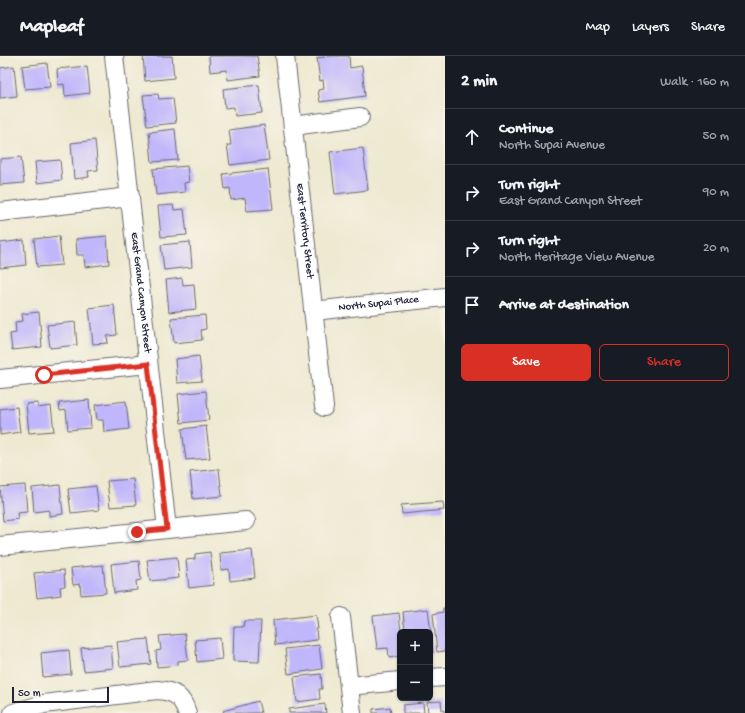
<!DOCTYPE html>
<html lang="en">
<head>
<meta charset="utf-8">
<style>
	:root { --surface:#171b24; --page:#242831; --text:#f1f3f6; --muted:#9ea1a6; --line:#363941; --accent:#d93025 }
	body { margin:0; font-family:"Gochi Hand",sans-serif; background:var(--page); color:var(--text) }
	.controls { position:absolute; right:12px; bottom:12px; display:grid; overflow:hidden; border-radius:6px; box-shadow:0 1px 3px #0004 }
	.controls button { width:36px; height:36px; display:grid; place-items:center; padding:0; border:0; border-bottom:1px solid var(--line); background:var(--surface); color:var(--text); font:20px sans-serif }
	.scale { position:absolute; left:12px; bottom:10px; width:97px; box-sizing:border-box; padding-left:4px; border:2px solid #22223b; border-top:0; font-size:11px; line-height:14px; white-space:nowrap; color:#22223b; -webkit-text-stroke:3px #f7f3e8; paint-order:stroke }
	.stop { position:absolute; width:12px; height:12px; margin:-9px; border:3px solid #d93025; border-radius:50%; background:#fff }
	.stop.end { background:#d93025; border-color:#fff; box-shadow:0 1px 4px #0008 }
	.list { margin:0; padding:0; list-style:none }
	h2 { display:flex; justify-content:space-between; align-items:center; height:52px; margin:0; padding:0 16px; font-size:17px }
	h2 small { font-size:13px; font-weight:400; color:var(--muted) }
	.list li { display:grid; grid-template-columns:26px 1fr auto; gap:12px; align-items:center; box-sizing:border-box; height:56px; padding:0 16px; border-top:1px solid var(--line) }
	.list b { display:block; font-size:15px; white-space:nowrap }
	.list p { margin:0; font-size:13px; white-space:nowrap; color:var(--muted) }
	.list em { font-size:13px; font-style:normal; color:var(--muted) }
	.actions { display:flex; gap:8px; padding:12px 16px }
	.actions a { flex:1; padding:9px 0; border:1px solid var(--accent); border-radius:6px; text-align:center; font-size:14px; color:var(--accent) }
	.actions .main { background:var(--accent); color:#fff }
	.icon { flex:none; width:22px; height:22px; fill:none; stroke:currentColor; stroke-width:2; stroke-linecap:round; stroke-linejoin:round }
	.map { position:relative; flex:none; width:445px; height:657px; overflow:hidden }
	header { display:flex; align-items:center; gap:24px; box-sizing:border-box; height:56px; padding:0 20px; background:var(--surface); border-bottom:1px solid var(--line) }
	header strong { font-size:19px }
	nav { display:flex; gap:22px; margin-inline-start:auto; font-size:14px }
	main { display:flex }
	aside { flex:1; background:var(--surface) }
	.map>svg:first-child { display:block }
	.building { fill:#c0b6fb }
	.lines { fill:none; stroke-linecap:round; stroke-linejoin:round }
	.minor-casing { stroke:#69686f; stroke-width:20 }
	.minor { stroke:#fff; stroke-width:18 }
	.route { stroke:#d93025; stroke-width:5 }
	.labels { text-anchor:middle; dominant-baseline:central; stroke-width:3; stroke-linejoin:round; paint-order:stroke }
	.street-label { font-size:11px; fill:#22223b; stroke:#f7f3e8 }
</style>
</head>
<body>
<header>
<strong>Mapleaf</strong>
<nav><a>Map</a><a>Layers</a><a>Share</a></nav>
</header>
<main>
<div class="map">
<svg width="445" height="657" viewBox="0 0 445 657">
	<rect width="100%" height="100%" fill="#f7f3e8"/>
	<filter id="ink" filterUnits="userSpaceOnUse"><feTurbulence type="fractalNoise" baseFrequency=".025" numOctaves="2"/><feDisplacementMap in="SourceGraphic" scale="8" xChannelSelector="R" yChannelSelector="G"/><feConvolveMatrix kernelMatrix="1 2 1 2 8 2 1 2 1" color-interpolation-filters="sRGB"/></filter>
	<filter id="wash" filterUnits="userSpaceOnUse"><feTurbulence type="fractalNoise" baseFrequency=".012" numOctaves="4" result="noise"/><feDisplacementMap in="SourceGraphic" scale="16" xChannelSelector="R" yChannelSelector="G"/><feGaussianBlur stdDeviation="0.9" result="paint"/><feColorMatrix in="noise" values="0 0 0 0 0 0 0 0 0 0 0 0 0 0 0 0 0 1.4 0 .05"/><feComposite in="paint" operator="in"/></filter>
	<g filter="url(#wash)">
		<rect width="100%" height="100%" fill="#eee9d0"/>
		<g id="blocks">
			<path class="building" d="M143,0H172L174,22L145,25Z
				M209,0H257L260,20L228,24L227,14L210,16Z
				M330,0H349L350,12L362,10L365,40L320,46L318,34L324,33L323,24L320,25L317,2Z
				M47,7L50,31L25,33L22,10Z
				M14,10L17,40L0,42V12Z
				M87,10L90,37L65,40L64,28L58,29L57,13Z
				M259,29L262,57L235,60L234,51L225,52L223,33Z
				M158,38L159,43L173,42L176,67L147,70L143,39Z
				M264,69L269,104L230,109L227,89H231L229,74Z
				M175,73L178,104L152,106L149,76Z
				M95,84L98,114L88,115L89,121L74,123L71,87Z
				M363,92L368,134L335,138L330,96Z
				M21,101L24,127L0,129V103Z
				M60,104L62,124L37,127L35,106Z
				M187,110L189,126L184,127L185,136L156,139L153,113Z
				M268,113L273,153L247,155L245,142L231,144L230,132L225,133L223,118Z
				M173,149L174,154L184,153L187,179L161,181L158,150Z
				M59,180L62,209L37,211L34,183Z
				M107,180L109,208L85,211L84,199H77L76,183Z
				M24,184L26,209L0,212V187Z
				M190,186L192,211L164,214L161,189Z
				M182,222L183,229L194,228L196,253L169,256L166,224Z
				M114,249L117,279L107,280L108,287L93,288L89,252Z
				M39,256L42,291L12,294L10,278L16,277L15,266L23,265L22,258Z
				M205,259L206,273L201,274L202,284L174,287L171,262Z
				M75,266L77,289L50,292L47,269Z
				M199,300L202,325L177,327L175,303Z
				M206,335L209,364L181,367L178,338Z
				M89,344L91,372L68,374L66,354L60,355L59,347Z
				M126,345L129,373L104,376L103,364H97L95,349Z
				M38,347V352L51,350L54,375L29,377L26,348Z
				M17,351L20,376L0,379V353Z
				M206,370L210,402L186,404L182,373Z
				M219,413L222,440L193,443L190,416Z
				M133,423L136,449L110,451L107,425Z
				M25,429L27,456L17,457L18,463L3,465L0,431Z
				M60,429L63,458L49,460V454L34,456L32,432Z
				M96,430L99,454L71,457L68,433Z
				M443,446L444,454L402,458L401,449Z
				M252,494L255,522L230,525L229,513L221,514L220,497Z
				M210,496L214,529L189,532L186,504L195,503V498Z
				M177,501L179,522L150,525L147,504Z
				M139,505L141,524L136,525L137,534L114,537L111,508Z
				M103,509L106,537L81,539L80,528L73,529L71,512Z
				M64,514L65,530L60,531L61,539L37,542L34,517Z
				M443,552H445V595L437,596L433,558L443,556Z
				M428,553L431,576H405L403,556Z
				M399,557L401,576L400,600L389,602L388,592L377,593L373,560Z
				M316,559L318,573H316L317,584L275,589L273,564Z
				M244,565H261L259,606L233,605L234,571H243Z
				M185,578L188,604L178,605V609L157,611L156,595L161,594L159,580Z
				M430,579H431L433,597L430,598Z
				M220,582L222,603L197,606L195,584Z
				M148,583L151,608L120,611L117,586Z
				M111,589L113,612L84,615L81,592Z
				M319,589L322,613L288,618L285,593Z
				M69,594L71,618L43,621L41,597Z
				M321,618L322,633H319L320,643L297,646L294,621Z
				M258,645L261,657H224L223,655Z
				M441,645L442,654H445V657H428L427,646Z
				M423,647L424,657H403V649Z
				M325,648L326,657H289V653Z
				M390,651L391,657H373V653Z"/>
		</g>
	</g>
	<g filter="url(#ink)">
		<use href="#blocks" fill-opacity="0" stroke="#69686f" stroke-width="1"/>
		<g class="lines">
			<g class="minor-casing">
				<g id="minor">
					<path id="s1" d="M114,0L167,473"/>
					<path id="s2" d="M285,0L324,351"/>
					<path d="M293,70L360,61"/>
					<path d="M0,156L130,141"/>
					<path id="s3" d="M313,255L445,241"/>
					<path d="M0,323L148,308"/>
					<path d="M0,490L246,465"/>
					<path d="M341,561L352,657"/>
					<path d="M430,622L445,621"/>
					<path d="M349,630L400,625"/>
					<path d="M13,657L44,648L157,634C174,635 182,640 187,657"/>
				</g>
			</g>
			<use href="#minor" class="minor"/>
		</g>
	</g>
	<g class="lines" filter="url(#ink)">
		<path class="route" d="M44,319L148,308L167,473L137,476"/>
	</g>
	<g class="labels">
		<g class="street-label">
			<text stroke="none"><textPath href="#s2" startOffset="176">East Territory Street</textPath></text>
			<text stroke="none"><textPath href="#s1" startOffset="238">East Grand Canyon Street</textPath></text>
			<text stroke="none"><textPath href="#s3" startOffset="66">North Supai Place</textPath></text>
		</g>
	</g>
</svg>
<div class="controls">
<button>+</button>
<button>−</button>
</div>
<div class="scale">50 m</div>
<div class="stop" style="left:44px;top:319px"></div>
<div class="stop end" style="left:137px;top:476px"></div>
</div>
<aside>
<h2>2 min<small>Walk · 160 m</small></h2>
<ul class="list">
<li><svg class="icon" aria-label="ahead" viewBox="0 0 24 24"><path d="M12 20V5M6 11l6-6 6 6"/></svg><div><b>Continue</b><p>North Supai Avenue</p></div><em>50 m</em></li>
<li><svg class="icon" aria-label="right" viewBox="0 0 24 24"><path d="M7 20v-9h11M14 6l5 5-5 5"/></svg><div><b>Turn right</b><p>East Grand Canyon Street</p></div><em>90 m</em></li>
<li><svg class="icon" aria-label="right" viewBox="0 0 24 24"><path d="M7 20v-9h11M14 6l5 5-5 5"/></svg><div><b>Turn right</b><p>North Heritage View Avenue</p></div><em>20 m</em></li>
<li><svg class="icon" aria-label="arrive" viewBox="0 0 24 24"><path d="M6 21V4h12l-3 4 3 4H6"/></svg><div><b>Arrive at destination</b></div></li>
</ul>
<div class="actions"><a class="main">Save</a><a>Share</a></div>
</aside>
</main>
</body>
</html>
